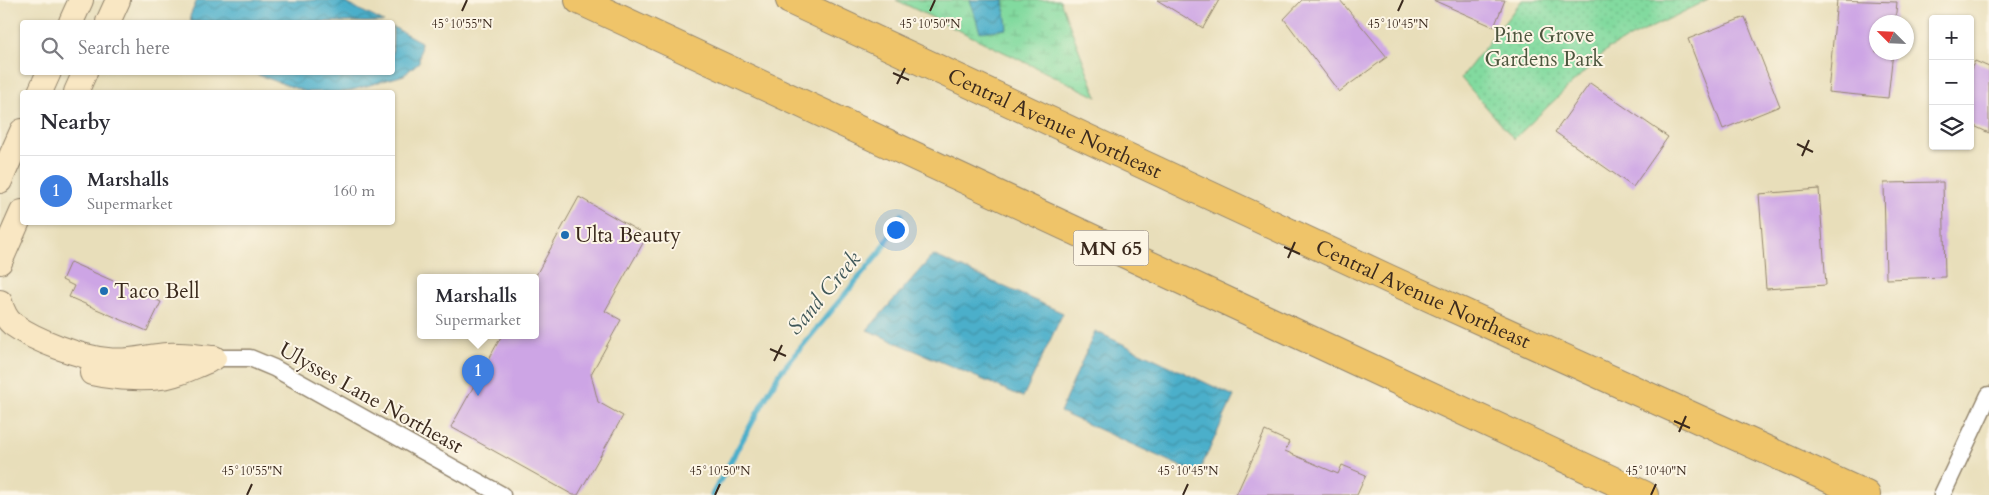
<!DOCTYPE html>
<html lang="en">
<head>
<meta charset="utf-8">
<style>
	:root { --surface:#fff; --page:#f7f7f7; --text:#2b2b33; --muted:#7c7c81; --line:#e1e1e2; --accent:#db2777 }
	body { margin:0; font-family:Cardo,serif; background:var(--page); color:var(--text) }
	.controls { position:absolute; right:15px; top:15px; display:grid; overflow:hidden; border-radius:5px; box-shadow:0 1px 4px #0004 }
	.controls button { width:45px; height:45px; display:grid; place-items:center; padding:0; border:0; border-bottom:1px solid var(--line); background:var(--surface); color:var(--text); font:25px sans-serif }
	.compass { position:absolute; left:1869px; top:15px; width:45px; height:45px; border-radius:50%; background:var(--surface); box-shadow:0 1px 4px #0004; rotate:294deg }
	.you { position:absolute; left:895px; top:229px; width:18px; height:18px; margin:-12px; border:4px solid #fff; border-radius:50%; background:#1a73e8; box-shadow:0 0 0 8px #1a73e833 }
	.badge { display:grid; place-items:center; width:32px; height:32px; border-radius:50%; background:var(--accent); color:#fff; font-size:16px; font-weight:700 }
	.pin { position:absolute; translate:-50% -41px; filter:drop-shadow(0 1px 2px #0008) }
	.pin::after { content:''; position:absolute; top:26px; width:18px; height:15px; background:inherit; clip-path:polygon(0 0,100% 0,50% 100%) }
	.popup { position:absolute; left:417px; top:274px; width:122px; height:65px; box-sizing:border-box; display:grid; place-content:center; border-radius:5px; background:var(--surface); filter:drop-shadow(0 1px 4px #0005); font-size:16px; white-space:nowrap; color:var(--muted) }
	.popup b { font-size:19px; color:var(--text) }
	.popup::after { content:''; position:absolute; left:50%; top:100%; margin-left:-10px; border:10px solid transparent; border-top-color:var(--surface) }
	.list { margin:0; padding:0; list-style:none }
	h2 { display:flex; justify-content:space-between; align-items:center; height:65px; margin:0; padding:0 20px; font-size:21px }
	h2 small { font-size:16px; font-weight:400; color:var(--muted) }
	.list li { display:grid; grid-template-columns:32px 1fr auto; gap:15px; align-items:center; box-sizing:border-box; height:70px; padding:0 20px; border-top:1px solid var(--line) }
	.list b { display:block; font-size:19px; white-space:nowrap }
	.list p { margin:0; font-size:16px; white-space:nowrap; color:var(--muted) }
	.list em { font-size:16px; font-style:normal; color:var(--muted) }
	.icon { flex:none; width:28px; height:28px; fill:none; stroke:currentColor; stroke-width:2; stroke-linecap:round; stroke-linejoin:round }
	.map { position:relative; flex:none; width:1989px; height:495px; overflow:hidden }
	.search { position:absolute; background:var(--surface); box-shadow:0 1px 4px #0004; left:20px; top:20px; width:375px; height:55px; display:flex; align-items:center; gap:12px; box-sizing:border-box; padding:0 18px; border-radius:5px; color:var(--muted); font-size:19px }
	.panel { position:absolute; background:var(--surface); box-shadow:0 1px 4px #0004; left:20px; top:90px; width:375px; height:135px; border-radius:5px }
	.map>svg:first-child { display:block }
	.wetland { fill:url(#wetland-marsh); stroke:#5e825e }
	.park { fill:url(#park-dots); stroke:#5e825e }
	.water { fill:url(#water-waves); stroke:#436c74 }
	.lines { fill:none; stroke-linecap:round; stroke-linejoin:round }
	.stream { stroke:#4bafca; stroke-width:5.5 }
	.building { fill:#cda5e5 }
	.street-casing { stroke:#92846c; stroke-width:19 }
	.secondary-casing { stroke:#92846c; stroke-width:26 }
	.highway-casing { stroke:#92846c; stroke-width:30 }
	.street { stroke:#fff; stroke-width:16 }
	.secondary { stroke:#f9e7c3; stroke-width:24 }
	.highway { stroke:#efc469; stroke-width:28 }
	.ticks { fill:none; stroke:#3b2a1e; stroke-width:2 }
	.poi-dot { fill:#1f6fb2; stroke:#fcf5e5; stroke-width:2 }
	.labels { text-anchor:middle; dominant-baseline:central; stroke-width:4; stroke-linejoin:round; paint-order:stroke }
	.shield { fill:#fcf5e5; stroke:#75675a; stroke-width:1 }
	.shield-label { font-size:20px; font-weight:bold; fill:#3b2a1e }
	.park-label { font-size:21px; fill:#4d563e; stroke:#fcf5e5 }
	.street-label { font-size:21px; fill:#3b2a1e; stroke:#fcf5e5 }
	.poi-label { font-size:21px; fill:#3b2a1e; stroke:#fcf5e5; text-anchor:start }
	.water-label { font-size:22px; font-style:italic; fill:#41595a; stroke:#fcf5e5 }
	.ticks-label { font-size:12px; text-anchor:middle; fill:#3b2a1e; stroke:#fcf5e5; stroke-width:4; stroke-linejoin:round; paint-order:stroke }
</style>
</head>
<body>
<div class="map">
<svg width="1989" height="495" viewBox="0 0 1989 495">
	<defs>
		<pattern id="wetland-marsh" width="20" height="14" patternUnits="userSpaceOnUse" patternTransform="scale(1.25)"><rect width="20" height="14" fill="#82da9f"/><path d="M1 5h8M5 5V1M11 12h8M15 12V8" fill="none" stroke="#71bb88"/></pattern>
		<pattern id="park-dots" width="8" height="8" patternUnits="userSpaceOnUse" patternTransform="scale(1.25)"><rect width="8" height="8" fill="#82da9f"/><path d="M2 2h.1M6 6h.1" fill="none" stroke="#71bb88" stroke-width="1.8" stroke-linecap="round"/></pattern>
		<pattern id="water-waves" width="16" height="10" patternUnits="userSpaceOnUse" patternTransform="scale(1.25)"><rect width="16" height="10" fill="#4bafca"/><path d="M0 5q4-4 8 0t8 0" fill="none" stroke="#408fa3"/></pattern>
	</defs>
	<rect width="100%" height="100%" fill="#fcf5e5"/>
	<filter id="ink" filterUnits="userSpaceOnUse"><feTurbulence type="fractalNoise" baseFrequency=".02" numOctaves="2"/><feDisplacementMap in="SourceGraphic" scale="10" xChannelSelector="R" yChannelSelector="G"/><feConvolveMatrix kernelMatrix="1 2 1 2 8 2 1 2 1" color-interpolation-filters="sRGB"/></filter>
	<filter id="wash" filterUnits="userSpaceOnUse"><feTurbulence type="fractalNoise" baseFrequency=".0096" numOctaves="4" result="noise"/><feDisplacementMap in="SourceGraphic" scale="20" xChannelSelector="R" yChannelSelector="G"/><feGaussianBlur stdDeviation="1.12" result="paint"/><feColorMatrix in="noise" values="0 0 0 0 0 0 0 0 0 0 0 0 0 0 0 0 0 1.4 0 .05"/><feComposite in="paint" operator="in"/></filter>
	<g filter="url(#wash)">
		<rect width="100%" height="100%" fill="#e8deba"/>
		<path class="wetland" d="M896,0H1060L1097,97Z"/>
		<path class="park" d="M1522,0H1708L1609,48L1514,139L1461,78Z"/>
		<path class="water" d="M197,0H340L384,22H191L190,16Z
			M970,0H1004L1007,29L980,32Z
			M393,27L421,42L419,62L404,75L346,92H306L253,73L392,72Z
			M933,255L1063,313L1023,397L867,330Z
			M1095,331L1234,396L1198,474L1060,412Z"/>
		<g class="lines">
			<path class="stream" d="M712,495L779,374L881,251L901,215"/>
		</g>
		<g id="blocks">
			<path class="building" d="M1157,0H1219L1203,28Z
				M1302,0H1340L1387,57L1339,92L1284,19Z
				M1433,0H1505L1494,27Z
				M1837,0L1897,2L1895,22H1876V52H1893L1888,98L1828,92Z
				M1745,17L1780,106L1723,129L1688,39Z
				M1975,61L1989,67V133L1970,124V71Z
				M1590,83L1668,137L1633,187L1555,132Z
				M1943,182L1945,277L1886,279L1884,183Z
				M1819,189L1826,285L1766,289L1759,194Z
				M579,197L647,236L605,311L621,320L591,374L598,402L623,416L578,495H573L451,427L502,335H536V275Z
				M70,262L161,302L147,331L69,297L74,286L62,280Z
				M1265,431L1289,442L1285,451L1338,474L1342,465L1366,475L1357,495H1236Z"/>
		</g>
	</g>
	<g filter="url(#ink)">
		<use href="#blocks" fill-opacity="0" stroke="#92846c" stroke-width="1"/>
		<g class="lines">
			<g class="street-casing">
				<path id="street" d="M214,358H250L274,368L502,495
					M1942,495L1989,395"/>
			</g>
			<g class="secondary-casing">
				<path id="secondary" d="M71,22L81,0
					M108,22L118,0
					M40,92L49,72
					M76,92L85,72
					M0,181L22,131
					M0,262L22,212
					M0,302C2,310 7,321 14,325C36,341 80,357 107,360C130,363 147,356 168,355C183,354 199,357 214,358
					M92,373C114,378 153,381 175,374C186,371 197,365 208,361"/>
			</g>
			<g class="highway-casing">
				<g id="highway">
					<path d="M579,0L1644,495"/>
					<path id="s1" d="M790,0L1389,279L1866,495"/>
				</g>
			</g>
			<use href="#street" class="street"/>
			<use href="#secondary" class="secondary"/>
			<use href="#highway" class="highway"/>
		</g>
	</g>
	<path class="ticks" d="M462,11L467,0M930,11L935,0M1398,11L1403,0M893,73L909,80M897,84L905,68M1797,144L1813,152M1802,156L1809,140M1284,247L1300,254M1288,258L1295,242M770,349L786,356M774,361L782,345M1674,421L1690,428M1679,432L1686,416M247,495L252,484M715,495L720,484M1183,495L1188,484M1651,495L1656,484"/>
	<g class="poi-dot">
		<circle cx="565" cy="235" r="5"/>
		<circle cx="104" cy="291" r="5"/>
	</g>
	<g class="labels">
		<rect class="shield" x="1073.5" y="230.5" width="75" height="35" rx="4"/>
		<g class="shield-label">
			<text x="1111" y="248">MN 65</text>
		</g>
		<g class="park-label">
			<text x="1544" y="35">Pine Grove<tspan x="1544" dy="24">Gardens Park</tspan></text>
		</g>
		<g class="street-label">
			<text stroke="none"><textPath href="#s1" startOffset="292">Central Avenue Northeast</textPath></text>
			<text stroke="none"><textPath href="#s1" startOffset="698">Central Avenue Northeast</textPath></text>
			<text transform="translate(371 398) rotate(29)">Ulysses Lane Northeast</text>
		</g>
		<g class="poi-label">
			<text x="575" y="235">Ulta Beauty</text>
			<text x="114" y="291">Taco Bell</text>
		</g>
		<g class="water-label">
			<text transform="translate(824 293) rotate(-50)">Sand Creek</text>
		</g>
	</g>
	<g class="ticks-label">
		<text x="462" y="28">45°10'55"N</text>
		<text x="1398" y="28">45°10'45"N</text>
		<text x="930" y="28">45°10'50"N</text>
		<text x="252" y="475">45°10'55"N</text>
		<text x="720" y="475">45°10'50"N</text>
		<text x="1188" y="475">45°10'45"N</text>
		<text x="1656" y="475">45°10'40"N</text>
	</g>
</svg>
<div class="controls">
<button>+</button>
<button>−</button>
<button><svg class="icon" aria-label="layers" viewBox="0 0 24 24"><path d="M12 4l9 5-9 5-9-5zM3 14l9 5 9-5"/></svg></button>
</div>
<svg class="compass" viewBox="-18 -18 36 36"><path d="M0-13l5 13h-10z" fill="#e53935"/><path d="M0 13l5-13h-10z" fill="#7c7c81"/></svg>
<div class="you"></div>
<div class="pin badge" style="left:478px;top:396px;background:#3f7fe0">1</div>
<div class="popup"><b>Marshalls</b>Supermarket</div>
<div class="search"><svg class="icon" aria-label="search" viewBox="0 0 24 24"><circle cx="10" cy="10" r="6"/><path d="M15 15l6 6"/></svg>Search here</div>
<section class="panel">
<h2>Nearby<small></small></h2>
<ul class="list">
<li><span class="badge" style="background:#3f7fe0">1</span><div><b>Marshalls</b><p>Supermarket</p></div><em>160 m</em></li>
</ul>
</section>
</div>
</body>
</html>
